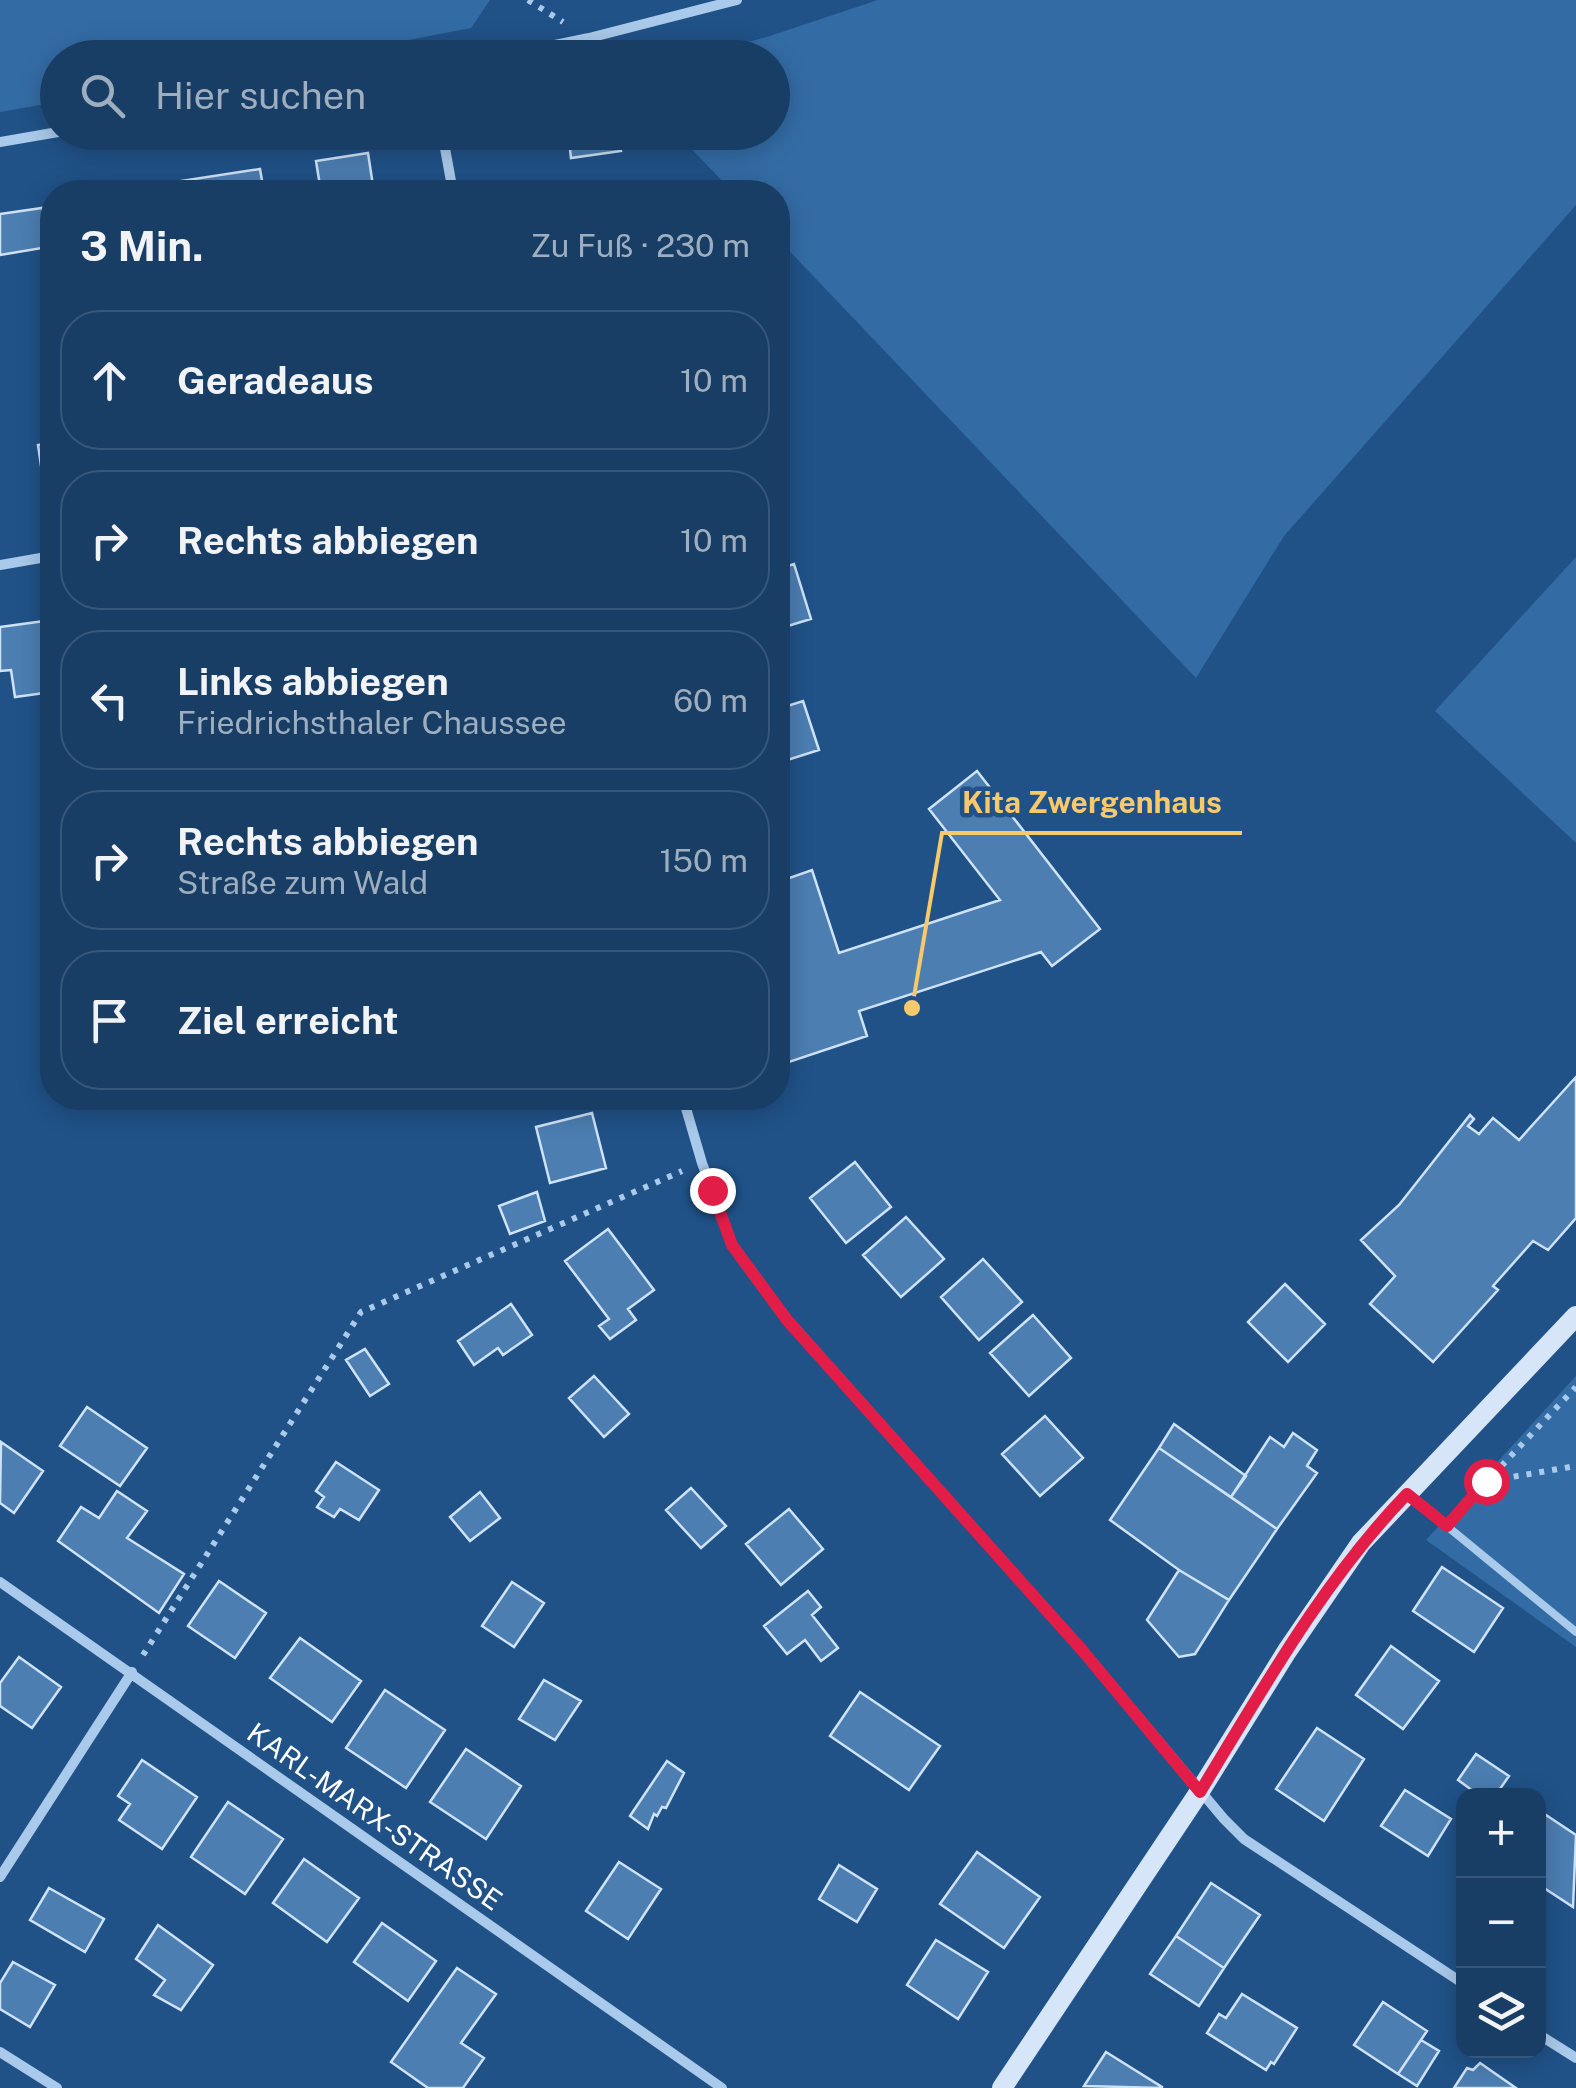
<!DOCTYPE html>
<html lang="de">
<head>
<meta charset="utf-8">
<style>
	:root { --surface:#183e66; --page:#25496f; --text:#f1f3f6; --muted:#9faebf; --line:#36577a }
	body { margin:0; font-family:"Public Sans",sans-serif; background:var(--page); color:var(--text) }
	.controls { position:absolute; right:30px; bottom:30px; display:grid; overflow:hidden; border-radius:20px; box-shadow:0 5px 25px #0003 }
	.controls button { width:90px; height:90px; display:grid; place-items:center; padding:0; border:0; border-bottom:2px solid var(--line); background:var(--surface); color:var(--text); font:50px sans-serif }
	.stop { position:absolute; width:30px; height:30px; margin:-22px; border:8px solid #e11d48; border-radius:50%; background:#fff }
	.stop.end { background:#e11d48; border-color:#fff; box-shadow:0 2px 10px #0008 }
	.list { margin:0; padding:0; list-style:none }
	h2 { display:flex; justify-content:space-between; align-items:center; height:130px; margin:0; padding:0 40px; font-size:42px }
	h2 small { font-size:32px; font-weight:400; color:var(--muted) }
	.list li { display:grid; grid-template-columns:65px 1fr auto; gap:30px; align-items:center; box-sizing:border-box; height:140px; margin:0 20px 20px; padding:0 20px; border:2px solid var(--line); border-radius:40px }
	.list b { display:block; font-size:38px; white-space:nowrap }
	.list p { margin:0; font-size:32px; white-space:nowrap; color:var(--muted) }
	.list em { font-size:32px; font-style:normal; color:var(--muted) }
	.icon { flex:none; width:55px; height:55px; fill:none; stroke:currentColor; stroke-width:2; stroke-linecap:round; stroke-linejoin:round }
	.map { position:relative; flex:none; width:1576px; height:2088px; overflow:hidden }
	.search { position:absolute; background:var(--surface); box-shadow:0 5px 25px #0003; left:40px; top:40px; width:750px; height:110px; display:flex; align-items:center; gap:25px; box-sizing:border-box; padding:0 35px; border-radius:55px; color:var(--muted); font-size:38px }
	.panel { position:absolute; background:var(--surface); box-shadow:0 5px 25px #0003; left:40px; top:180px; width:750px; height:930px; border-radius:40px }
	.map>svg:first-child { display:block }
	.green { fill:#336ca5 }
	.building { fill:#4c7eb2; stroke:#cfe3f8; stroke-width:2.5 }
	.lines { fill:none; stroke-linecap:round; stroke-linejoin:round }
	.path { stroke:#aacaeb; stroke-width:6; stroke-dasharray:5 8; stroke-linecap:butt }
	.lane { stroke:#aacaeb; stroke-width:8 }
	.street { stroke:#aacaeb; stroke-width:10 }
	.secondary { stroke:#d6e6f8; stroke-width:20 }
	.route { stroke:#e11d48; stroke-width:12 }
	.labels { text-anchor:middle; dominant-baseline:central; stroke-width:9; stroke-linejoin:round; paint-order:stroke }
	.street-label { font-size:28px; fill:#fff; stroke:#205288 }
	.leader { fill:none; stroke:#f8c96a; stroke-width:4 }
	.callout-dot { fill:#f8c96a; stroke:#205288; stroke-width:4 }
	.callout-label { font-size:30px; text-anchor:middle; font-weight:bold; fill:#f8c96a; stroke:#205288; stroke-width:9; stroke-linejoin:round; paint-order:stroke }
</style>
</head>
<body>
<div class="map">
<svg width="1576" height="2088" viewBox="0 0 1576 2088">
	<rect width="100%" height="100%" fill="#205288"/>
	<path class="green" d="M0,0H490L471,28L320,57L58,58L57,102L0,112Z
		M878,0H1576V205L1284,536L1196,678L778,239V192H733L676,133L772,132V58L688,57L767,37Z
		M1576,557V843L1435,711Z
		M1576,1376V1647L1426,1540Z"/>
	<path class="building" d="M568,132H618L621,151L571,158Z
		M368,153L374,192H321L316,161Z
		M260,169L264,192H183L181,181Z
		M42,208L48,247L0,255V214Z
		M52,443V485L44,486L38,445Z
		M794,564L811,619L778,629V569Z
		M52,620V660L50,661L52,692L15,697L11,670L0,671V627Z
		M803,701L819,750L778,763V709Z
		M977,771L1100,929L1052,966L1041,952L859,1011L867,1036L783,1064L778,1047V882L812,870L839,953L1000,900L929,809Z
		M1576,1077V1218L1548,1250L1533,1241L1493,1286L1498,1290L1433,1362L1370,1304L1395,1276L1361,1240L1399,1205L1470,1115L1474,1119L1468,1126L1479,1134L1493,1118L1519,1140Z
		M592,1113L606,1168L550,1183L536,1127Z
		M855,1162L891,1207L846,1243L810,1198Z
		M537,1192L545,1221L510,1234L499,1206Z
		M906,1217L944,1259L901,1297L863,1255Z
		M608,1229L654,1290L628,1309L636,1320L610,1339L599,1326L609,1319L565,1261Z
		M983,1259L1022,1302L979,1340L941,1297Z
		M1285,1284L1325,1324L1288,1362L1248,1322Z
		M511,1304L532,1335L503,1355L498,1348L474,1365L458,1341Z
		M1033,1315L1071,1358L1029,1396L990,1353Z
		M365,1349L389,1384L370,1396L346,1360Z
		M594,1376L629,1414L604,1437L569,1398Z
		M87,1407L147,1448L120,1486L60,1446Z
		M1045,1416L1083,1458L1040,1496L1002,1454Z
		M1174,1424L1246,1476L1231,1497L1159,1448Z
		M1293,1433L1317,1450L1307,1466L1317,1473L1277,1529L1231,1497L1270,1437L1284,1447Z
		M1,1442L43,1471L14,1513L0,1503Z
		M1159,1448L1277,1529L1229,1600L1179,1570L1110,1520Z
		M336,1462L379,1490L359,1520L340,1509L334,1517L317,1507L324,1497L316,1491Z
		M691,1488L726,1526L701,1548L666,1510Z
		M117,1491L147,1511L127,1538L184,1574L159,1613L58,1541L81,1507L99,1518Z
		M480,1492L500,1518L470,1541L450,1517Z
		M789,1509L823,1549L781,1585L746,1544Z
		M1442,1567L1503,1608L1474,1652L1413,1611Z
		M1179,1570L1229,1600L1195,1654L1179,1657L1147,1620Z
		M219,1581L266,1613L235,1658L188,1626Z
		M512,1582L544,1603L514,1647L482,1626Z
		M808,1591L821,1607L812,1615L838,1648L821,1661L805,1640L787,1654L764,1626Z
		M300,1638L361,1681L332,1722L270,1678Z
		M1391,1646L1439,1681L1403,1729L1356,1695Z
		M19,1657L61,1687L32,1728L0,1706V1683Z
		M544,1680L581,1701L555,1740L519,1719Z
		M385,1690L445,1730L406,1788L346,1748Z
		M860,1692L940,1746L909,1790L830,1736Z
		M1317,1728L1364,1759L1324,1821L1276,1789Z
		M466,1749L521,1786L486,1839L430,1802Z
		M1476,1754L1509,1776L1495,1796H1480L1458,1780Z
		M142,1760L197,1797L162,1849L119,1820L130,1804L118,1796Z
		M667,1761L684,1773L666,1808L662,1807L657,1816L654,1814L648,1829L630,1816Z
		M1405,1790L1451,1819L1428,1856L1381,1826Z
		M228,1802L283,1839L245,1894L191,1857Z
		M1543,1813L1576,1835L1573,1907L1538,1884V1820Z
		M977,1852L1040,1897L1004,1948L940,1904Z
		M304,1859L359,1898L327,1942L273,1903Z
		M619,1862L661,1889L628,1939L586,1911Z
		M839,1865L877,1889L857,1922L819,1899Z
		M1211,1883L1260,1915L1224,1968L1176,1936Z
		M49,1888L104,1919L85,1952L30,1920Z
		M382,1923L436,1961L408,2001L354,1962Z
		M158,1925L213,1965L181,2010L154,1995L165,1980L136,1959Z
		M1176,1936L1224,1968L1199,2006L1150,1974Z
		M936,1940L988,1972L958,2019L907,1985Z
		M13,1962L55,1985L30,2027L0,2009V1983Z
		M457,1968L496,1994L461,2043L484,2058L463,2088H428L391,2062Z
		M1242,1994L1297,2028L1274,2064L1271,2062L1266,2070L1207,2033L1219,2014L1226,2018Z
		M1383,2002L1427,2031L1398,2074L1354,2045Z
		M1421,2040L1439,2051L1417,2086L1398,2074Z
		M1106,2052L1162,2087V2088L1084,2086Z
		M1480,2063L1516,2088H1454L1467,2068L1473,2070Z"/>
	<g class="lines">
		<path class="path" d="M528,0L563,22
			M1488,1481L1576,1466
			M1457,1513L1576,1387
			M143,1655L361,1312L682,1171"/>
		<path class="lane" d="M1409,1495L1576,1632"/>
		<path class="street" d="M491,58L589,38L737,0
			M442,132L453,192
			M0,142L58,132
			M0,565L52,556
			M683,1098L702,1163L732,1245L787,1319L1082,1650L1224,1819L1244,1839L1464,1984
			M0,1582L722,2088
			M0,1877L132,1672
			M1538,2034L1576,2058
			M0,2052L57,2088"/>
		<path class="secondary" d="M1002,2088L1200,1791L1287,1651L1361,1543L1576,1316"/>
	</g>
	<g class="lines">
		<path class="route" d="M712,1190L732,1245L787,1320L1082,1650L1200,1792C1263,1689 1323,1581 1407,1494L1447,1526L1486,1481"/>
	</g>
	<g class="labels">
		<g class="street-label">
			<text transform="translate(375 1816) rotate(35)">KARL-MARX-STRASSE</text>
		</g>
	</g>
	<path class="leader" d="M912 1008L942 833H1242"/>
	<circle class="callout-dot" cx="912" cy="1008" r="10"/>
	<g class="callout-label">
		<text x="1092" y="813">Kita Zwergenhaus</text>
	</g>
</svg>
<div class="controls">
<button>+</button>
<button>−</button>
<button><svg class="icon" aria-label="layers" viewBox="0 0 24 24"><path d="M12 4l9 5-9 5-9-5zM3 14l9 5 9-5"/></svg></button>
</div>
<div class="stop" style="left:1486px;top:1481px"></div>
<div class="stop end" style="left:712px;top:1190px"></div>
<div class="search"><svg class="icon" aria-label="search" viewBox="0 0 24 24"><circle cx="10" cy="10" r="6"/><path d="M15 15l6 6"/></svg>Hier suchen</div>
<section class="panel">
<h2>3 Min.<small>Zu Fuß · 230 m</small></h2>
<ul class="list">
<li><svg class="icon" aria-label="ahead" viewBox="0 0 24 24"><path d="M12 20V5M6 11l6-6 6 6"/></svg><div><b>Geradeaus</b></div><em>10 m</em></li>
<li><svg class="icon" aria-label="right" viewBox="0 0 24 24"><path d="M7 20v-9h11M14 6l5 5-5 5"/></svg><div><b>Rechts abbiegen</b></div><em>10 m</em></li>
<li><svg class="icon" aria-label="left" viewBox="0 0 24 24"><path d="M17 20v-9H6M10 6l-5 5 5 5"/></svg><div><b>Links abbiegen</b><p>Friedrichsthaler Chaussee</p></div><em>60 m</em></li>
<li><svg class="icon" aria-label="right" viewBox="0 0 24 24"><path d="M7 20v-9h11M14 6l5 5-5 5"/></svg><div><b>Rechts abbiegen</b><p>Straße zum Wald</p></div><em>150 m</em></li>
<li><svg class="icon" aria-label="arrive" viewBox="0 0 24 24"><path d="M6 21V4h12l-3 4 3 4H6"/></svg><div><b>Ziel erreicht</b></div></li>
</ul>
</section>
</div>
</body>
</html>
